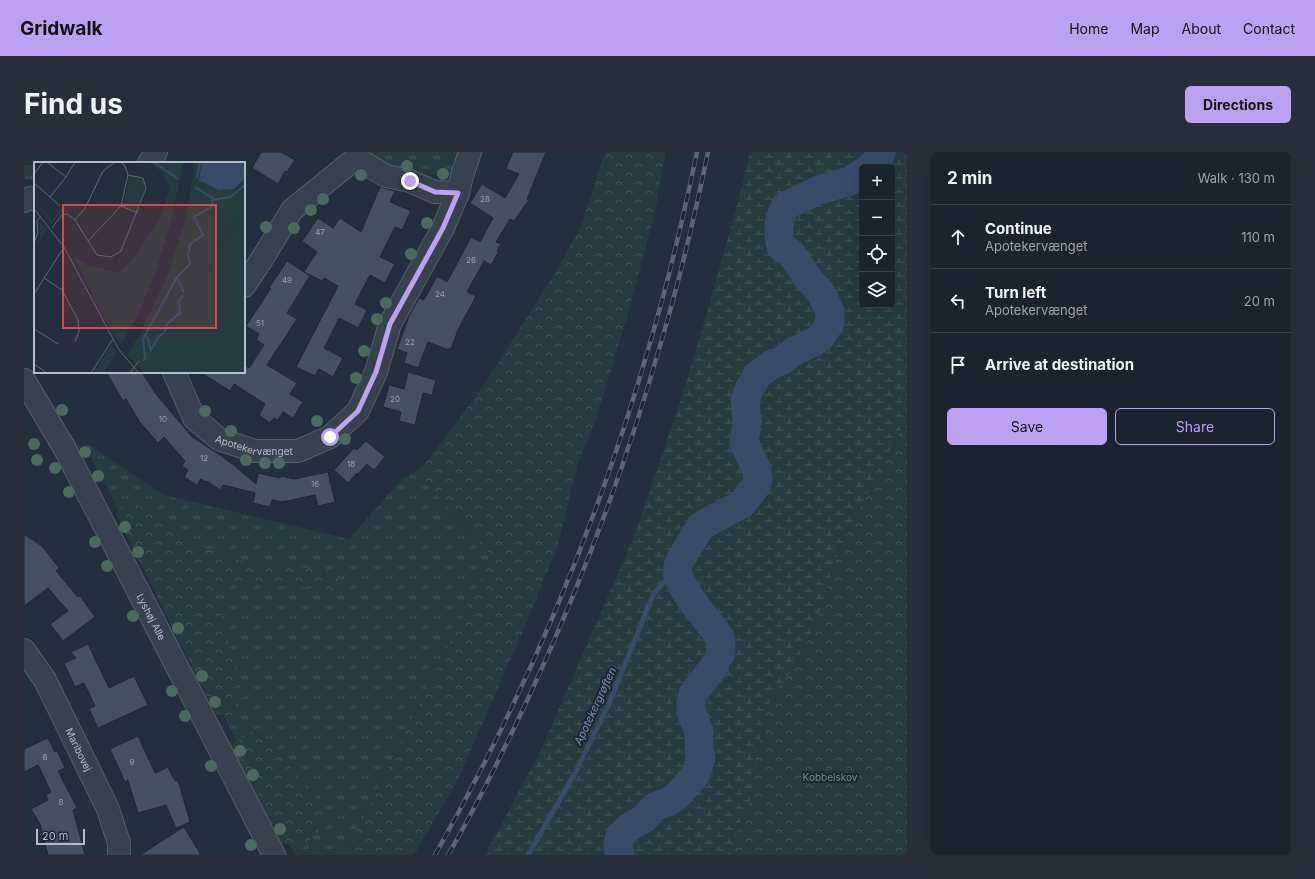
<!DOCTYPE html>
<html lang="en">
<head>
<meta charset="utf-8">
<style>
	:root { --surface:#1b232e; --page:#282f3a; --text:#f1f3f6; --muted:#a0a4aa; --line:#39404a; --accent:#bca0f2 }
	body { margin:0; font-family:Inter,sans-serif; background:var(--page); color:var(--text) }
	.controls { position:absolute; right:12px; top:12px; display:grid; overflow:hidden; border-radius:6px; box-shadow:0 4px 16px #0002 }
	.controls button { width:36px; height:36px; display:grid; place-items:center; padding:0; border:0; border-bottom:1px solid var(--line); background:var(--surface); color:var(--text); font:20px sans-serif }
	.scale { position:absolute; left:12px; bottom:10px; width:49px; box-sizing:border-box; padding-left:4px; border:2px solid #b4bcc9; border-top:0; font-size:11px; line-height:14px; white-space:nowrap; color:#b4bcc9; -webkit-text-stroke:3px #1d2633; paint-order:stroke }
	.stop { position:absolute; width:12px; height:12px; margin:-9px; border:3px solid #bca0f2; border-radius:50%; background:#fff }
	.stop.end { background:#bca0f2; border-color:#fff; box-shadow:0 1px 4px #0008 }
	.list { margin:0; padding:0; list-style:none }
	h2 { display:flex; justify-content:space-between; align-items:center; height:52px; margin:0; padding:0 16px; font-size:17px }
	h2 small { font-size:13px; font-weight:400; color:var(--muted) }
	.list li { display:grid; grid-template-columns:26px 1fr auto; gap:12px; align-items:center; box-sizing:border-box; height:64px; padding:0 16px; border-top:1px solid var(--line) }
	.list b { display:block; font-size:15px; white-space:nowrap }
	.list p { margin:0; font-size:13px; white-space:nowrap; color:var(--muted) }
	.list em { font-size:13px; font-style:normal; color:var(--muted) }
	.actions { display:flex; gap:8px; padding:12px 16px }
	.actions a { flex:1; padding:9px 0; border:1px solid var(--accent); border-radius:6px; text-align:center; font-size:14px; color:var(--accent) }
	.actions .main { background:var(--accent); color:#111 }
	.icon { flex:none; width:22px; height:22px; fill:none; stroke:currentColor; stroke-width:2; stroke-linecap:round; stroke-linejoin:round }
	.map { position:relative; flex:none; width:883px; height:703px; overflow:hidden; border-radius:6px }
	header { display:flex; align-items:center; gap:24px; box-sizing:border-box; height:56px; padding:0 20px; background:var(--accent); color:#111 }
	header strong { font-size:19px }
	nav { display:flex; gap:22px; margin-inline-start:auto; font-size:14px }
	.intro { display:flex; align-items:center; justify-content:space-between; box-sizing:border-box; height:96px; padding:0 24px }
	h1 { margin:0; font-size:28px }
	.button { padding:10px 18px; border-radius:6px; background:var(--accent); color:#111; font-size:14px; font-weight:700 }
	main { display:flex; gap:24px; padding:0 24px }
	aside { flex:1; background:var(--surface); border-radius:6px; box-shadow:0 4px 16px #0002 }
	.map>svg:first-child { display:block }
	.grass { fill:url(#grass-tufts) }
	.forest { fill:url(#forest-crowns) }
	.wetland { fill:url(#wetland-marsh); fill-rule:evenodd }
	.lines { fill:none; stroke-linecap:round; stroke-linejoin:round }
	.stream { stroke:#394c67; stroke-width:5 }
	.river { stroke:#394c67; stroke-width:29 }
	.building { fill:#455162; stroke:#1f2835 }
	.minor-casing { stroke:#565f6c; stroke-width:24 }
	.minor { stroke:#38414e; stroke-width:22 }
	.rail-casing { stroke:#5a6575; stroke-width:4.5 }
	.rail { stroke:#1d2633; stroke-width:3; stroke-dasharray:9; stroke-linecap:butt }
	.tree { fill:#4b6a5d }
	.route { stroke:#bca0f2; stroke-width:5 }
	.labels { text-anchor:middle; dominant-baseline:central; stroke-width:4; stroke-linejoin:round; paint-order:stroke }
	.number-label { font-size:8px; fill:#98a1af }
	.street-label { font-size:10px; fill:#b4bcc9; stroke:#1d2633 }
	.park-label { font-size:10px; fill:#6b9a76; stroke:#1d2633 }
	.water-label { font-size:11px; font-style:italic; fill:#7c92b1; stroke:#1d2633 }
	.inset-river { fill:none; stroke:#394c67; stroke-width:2 }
	.inset-road { fill:none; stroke:#5e6776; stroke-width:1 }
	.view { fill:#ce4d50; fill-opacity:0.15; stroke:#ce4d50; stroke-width:2 }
	.inset-edge { fill:none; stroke:#b4bcc9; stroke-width:2 }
</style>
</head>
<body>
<header>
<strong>Gridwalk</strong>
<nav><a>Home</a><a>Map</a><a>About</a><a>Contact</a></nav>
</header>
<div class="intro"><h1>Find us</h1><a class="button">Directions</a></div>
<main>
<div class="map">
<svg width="883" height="703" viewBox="0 0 883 703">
	<defs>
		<pattern id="grass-tufts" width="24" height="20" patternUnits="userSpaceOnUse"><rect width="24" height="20" fill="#263c3f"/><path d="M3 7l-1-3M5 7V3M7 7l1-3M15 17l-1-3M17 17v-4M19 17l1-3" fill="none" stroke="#435659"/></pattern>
		<pattern id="forest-crowns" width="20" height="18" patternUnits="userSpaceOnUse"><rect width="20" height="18" fill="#263c3f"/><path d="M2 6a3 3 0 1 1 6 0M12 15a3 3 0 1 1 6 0" fill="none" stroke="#435659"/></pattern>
		<pattern id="wetland-marsh" width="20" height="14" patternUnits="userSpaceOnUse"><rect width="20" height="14" fill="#263c3f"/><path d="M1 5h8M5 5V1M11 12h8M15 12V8" fill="none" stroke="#435659"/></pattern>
	</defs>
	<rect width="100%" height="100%" fill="#242f3e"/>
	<path class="grass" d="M347,0H437L425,22L420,25L360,14L348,8Z
		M0,13H9L11,15V27L0,28Z
		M59,289L140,343L325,387L379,326L397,317L404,333L468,404L321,703H271Z"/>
	<path class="forest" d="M581,0H642L628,72L602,169L571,270L555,308L533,396L501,474L432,632L389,703H321L468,404L404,333L397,317L456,239L533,118L558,72Z
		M883,266V703H711V688L717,666L726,648L727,621L736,586L740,561L748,546L771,513L788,480L797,457L811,409L822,384L846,336Z
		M98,353L117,355L165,391L216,409L304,418L318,432L315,439L275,435L193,431L195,454L219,545L208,563H192L92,362Z
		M234,576L299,655V673L279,696L258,691L206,594Z"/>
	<path class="wetland" d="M726,0H883V266L846,336L822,384L811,409L797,457L788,480L771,513L748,546L740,561L736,586L727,621L726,648L717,666L711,688V703H461L517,598L611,382L658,244L680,171L715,46ZM838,15H868V153H838Z"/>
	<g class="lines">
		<path class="stream" d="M504,703L550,623L584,554L629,443L654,414"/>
		<path class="river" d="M846,15L855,6L857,0
			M696,502L697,494L696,485C685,470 659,441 654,423C653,418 654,413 656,408L677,374L718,352L732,334L734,328L733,318L720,291L723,270L721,249L726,235L730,230L732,224L747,213L759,208L769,200L790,190L796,186L806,171V159L797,141L783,125L767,101L757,95C753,77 754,70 761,54L795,38L826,29L838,21
			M596,703L594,694L595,688L597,683L605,675L620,667L630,655L644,650L654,643L672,622L677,606L675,597V580L667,559V550L669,542L691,513"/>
	</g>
	<path class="building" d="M237,0H257L271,8L263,20L261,19L254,32L228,16Z
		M489,0H522L503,47L505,48L490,69L486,67L472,90L477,92L473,99H475L467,113L460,109L443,140L452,144L434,178L427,197L425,196V198L404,190L394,216L380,211L383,201L373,197L385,164L395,146L400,148L413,124L423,130L447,85L456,90L469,66L446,51L458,32L481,46L495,22L482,17Z
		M356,35L371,39L366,50L387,59L378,78L371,75L356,105L371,112L361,131L346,123L331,152L343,158L334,176L315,166L300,196L319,206L309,225L295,217L291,224L272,215L314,134L300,126L298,129L280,120L293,100L278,89L294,66L309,76L316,66L337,80Z
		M263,109L286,124L263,161L273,167L243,213L273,231L266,242L279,250L269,266L259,260L254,268L250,266L246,271L235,263L241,252L210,232L206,239L176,220H220V213L225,216L240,193L232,188L235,182L222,174L247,136H245Z
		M82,220H118L131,241L168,285L199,305H198L211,314L232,332L234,321L256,326L257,324L270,327L304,320L311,350L294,354L291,343L258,350L248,348L246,355L229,351L231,341L199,333L196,338L183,329L182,330L177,327L173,333L160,325L164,318L158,314L161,309L140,285L134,291L115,269L102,247L99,249Z
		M384,220L412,228L408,243L399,241L391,273L375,269L377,260L359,255L365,233L380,237Z
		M342,289L361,305L350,318L343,312L334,322L333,321L324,331L310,318L330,296L333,298Z
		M0,382L18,394L35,416L32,419L54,445L56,444L71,465L39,489L26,472L44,459L24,436L0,454Z
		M64,492L85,536L110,524L124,553L74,576L65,557L71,554L60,531L51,535L40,511L52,506L47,500Z
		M114,584L131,621L144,615L151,629L154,628L166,670L152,676L142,653L114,661L104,628L101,630L86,597Z
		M24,586L31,600L33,599L41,616L34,619L53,656L49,658L61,703H24L16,672L7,657L24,648L22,643L27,640L14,613L0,620V597Z
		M160,675L177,703H116Z"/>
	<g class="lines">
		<g class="minor-casing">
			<g id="minor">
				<path d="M332,6L362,24L386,29L411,40L434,41"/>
				<path d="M125,11L132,0"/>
				<path d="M0,49L6,46L11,47"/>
				<path d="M220,134L238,107L268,58L332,6L334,0"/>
				<path id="s1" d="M150,220L170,266L195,287L231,299H274L306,285L334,259L352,220L366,172L419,76L434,41L438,24L446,0"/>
				<path id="s2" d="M0,228L41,297L250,703"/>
				<path id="s3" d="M0,498L21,528L84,657L95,691V703"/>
			</g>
		</g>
		<use href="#minor" class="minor"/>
		<g class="rail-casing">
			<path id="rail" d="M411,703C503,540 577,364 628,184C646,123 660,62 673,0
				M424,703C455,650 482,594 508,538C560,425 604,307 638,187C656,126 671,63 684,0"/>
		</g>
		<use href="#rail" class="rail"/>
	</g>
	<g class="tree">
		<circle cx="383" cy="14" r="6"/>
		<circle cx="419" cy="22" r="6"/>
		<circle cx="337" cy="23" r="6"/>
		<circle cx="299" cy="47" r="6"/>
		<circle cx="287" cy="58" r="6"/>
		<circle cx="403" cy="71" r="6"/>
		<circle cx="242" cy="75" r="6"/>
		<circle cx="270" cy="76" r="6"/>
		<circle cx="387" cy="102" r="6"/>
		<circle cx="362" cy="151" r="6"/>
		<circle cx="353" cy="167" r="6"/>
		<circle cx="340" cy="199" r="6"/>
		<circle cx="332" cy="226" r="6"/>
		<circle cx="38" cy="258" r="6"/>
		<circle cx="181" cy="259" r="6"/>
		<circle cx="293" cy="269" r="6"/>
		<circle cx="207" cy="279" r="6"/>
		<circle cx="321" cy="287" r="6"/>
		<circle cx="10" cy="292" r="6"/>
		<circle cx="61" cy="300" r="6"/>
		<circle cx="13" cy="308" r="6"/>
		<circle cx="222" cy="308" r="6"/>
		<circle cx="241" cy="311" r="6"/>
		<circle cx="255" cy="311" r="6"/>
		<circle cx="31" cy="316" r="6"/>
		<circle cx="74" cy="324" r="6"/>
		<circle cx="45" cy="340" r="6"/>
		<circle cx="101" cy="375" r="6"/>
		<circle cx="71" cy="390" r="6"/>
		<circle cx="114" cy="400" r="6"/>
		<circle cx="83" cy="414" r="6"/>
		<circle cx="109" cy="464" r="6"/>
		<circle cx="154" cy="476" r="6"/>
		<circle cx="178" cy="524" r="6"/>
		<circle cx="148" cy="539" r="6"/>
		<circle cx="191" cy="550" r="6"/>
		<circle cx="161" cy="564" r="6"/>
		<circle cx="216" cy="599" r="6"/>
		<circle cx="187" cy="614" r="6"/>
		<circle cx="229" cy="623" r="6"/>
		<circle cx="256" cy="677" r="6"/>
		<circle cx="227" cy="693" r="6"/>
	</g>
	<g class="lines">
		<path class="route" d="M306,285L334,259L352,220L366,172L419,76L434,41L411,40L386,29"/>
	</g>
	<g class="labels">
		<g class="number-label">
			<text x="461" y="47">28</text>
			<text x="296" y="80">47</text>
			<text x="447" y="108">26</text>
			<text x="263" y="128">49</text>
			<text x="416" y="142">24</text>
			<text x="236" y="171">51</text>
			<text x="386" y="190">22</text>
			<text x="371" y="247">20</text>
			<text x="139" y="267">10</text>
			<text x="180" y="306">12</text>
			<text x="327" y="312">18</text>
			<text x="291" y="332">16</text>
			<text x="21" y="605">6</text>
			<text x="108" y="610">9</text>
			<text x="37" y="650">8</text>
		</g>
		<g class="street-label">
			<text stroke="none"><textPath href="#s1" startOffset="119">Apotekervænget</textPath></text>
			<text stroke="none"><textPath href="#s2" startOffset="269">Lyshøj Alle</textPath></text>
			<text stroke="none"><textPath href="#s3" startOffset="114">Maribovej</textPath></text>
		</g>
		<g class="park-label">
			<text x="806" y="625">Kobbelskov</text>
		</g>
		<g class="water-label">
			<text transform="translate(571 554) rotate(-65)">Apotekergrøften</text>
		</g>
	</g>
	<g transform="translate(10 10)">
		<rect width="211" height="211" fill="#242f3e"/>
		<path d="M98,13L110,18L111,26L102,48L89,45L95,15ZM0,40L18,58L28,46H31L36,52L29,48L18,62ZM6,60L13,68L0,87L6,75ZM39,94L53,103L85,111L98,99L110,114L80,174ZM77,183L83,191L69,211H60Z" fill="#263c3f"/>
		<path d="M115,0H149L138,56L121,112L104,153L87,182L80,174L110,114L98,99L126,56L135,27L128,10ZM211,54V211H149L152,163L157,141L192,72ZM46,105L67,115L84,119L63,118L67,138L65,141H62ZM70,143L81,157L77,164L74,163L65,147Z" fill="#263c3f"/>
		<path d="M161,0H168L165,17L185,28L202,26L211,16V54L192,72L157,141L152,163V202L149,211H111L93,193L106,172L135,110L153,51Z" fill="#263c3f"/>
		<path d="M168,0H211V16L200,27L185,28L165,18Z" fill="#394c67"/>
		<path class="inset-river" d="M120,0L144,17M163,16L166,0M161,25L175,34M178,38L196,35L211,23M150,131L143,115L156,102L154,94L156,82L169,73L160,55L177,45L179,36L175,34M113,174L117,188L124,175L130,171L133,162L146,151L145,139L149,133M109,199L111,196L109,177L143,115"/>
		<path class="inset-road" d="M13,0L32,15L16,35L26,44M0,12L9,0M32,15L41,0M0,21L16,35M87,44L104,51M0,47L30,85L85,188L105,211M41,58L51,46L69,9L81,0M18,66L28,53L33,52L41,58L63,93L77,95L87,89L112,26L109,16L94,13L91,4L87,0M54,79L87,44L94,13M0,81L4,70L3,59L7,54M10,116L28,128L44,158L45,169L41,180M0,132L30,85M0,167L24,182M0,202L13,211M57,211L79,177M96,211L105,199"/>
		<path class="view" d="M29,43H182V166H29Z"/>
		<rect width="211" height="211" class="inset-edge"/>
	</g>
</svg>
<div class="controls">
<button>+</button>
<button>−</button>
<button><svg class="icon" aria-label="locate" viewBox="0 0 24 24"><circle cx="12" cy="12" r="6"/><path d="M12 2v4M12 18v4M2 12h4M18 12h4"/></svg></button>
<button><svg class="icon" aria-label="layers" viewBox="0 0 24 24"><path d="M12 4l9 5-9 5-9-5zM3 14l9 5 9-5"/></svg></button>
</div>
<div class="scale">20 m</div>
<div class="stop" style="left:306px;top:285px"></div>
<div class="stop end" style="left:386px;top:29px"></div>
</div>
<aside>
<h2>2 min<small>Walk · 130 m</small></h2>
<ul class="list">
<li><svg class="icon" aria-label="ahead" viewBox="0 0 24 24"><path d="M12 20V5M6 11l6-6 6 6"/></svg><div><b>Continue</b><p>Apotekervænget</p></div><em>110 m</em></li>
<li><svg class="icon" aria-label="left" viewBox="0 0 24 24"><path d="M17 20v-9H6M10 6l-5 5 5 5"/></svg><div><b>Turn left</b><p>Apotekervænget</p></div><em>20 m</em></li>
<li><svg class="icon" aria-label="arrive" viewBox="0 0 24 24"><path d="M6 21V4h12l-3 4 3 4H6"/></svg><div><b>Arrive at destination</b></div></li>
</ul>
<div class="actions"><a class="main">Save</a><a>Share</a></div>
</aside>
</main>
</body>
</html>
